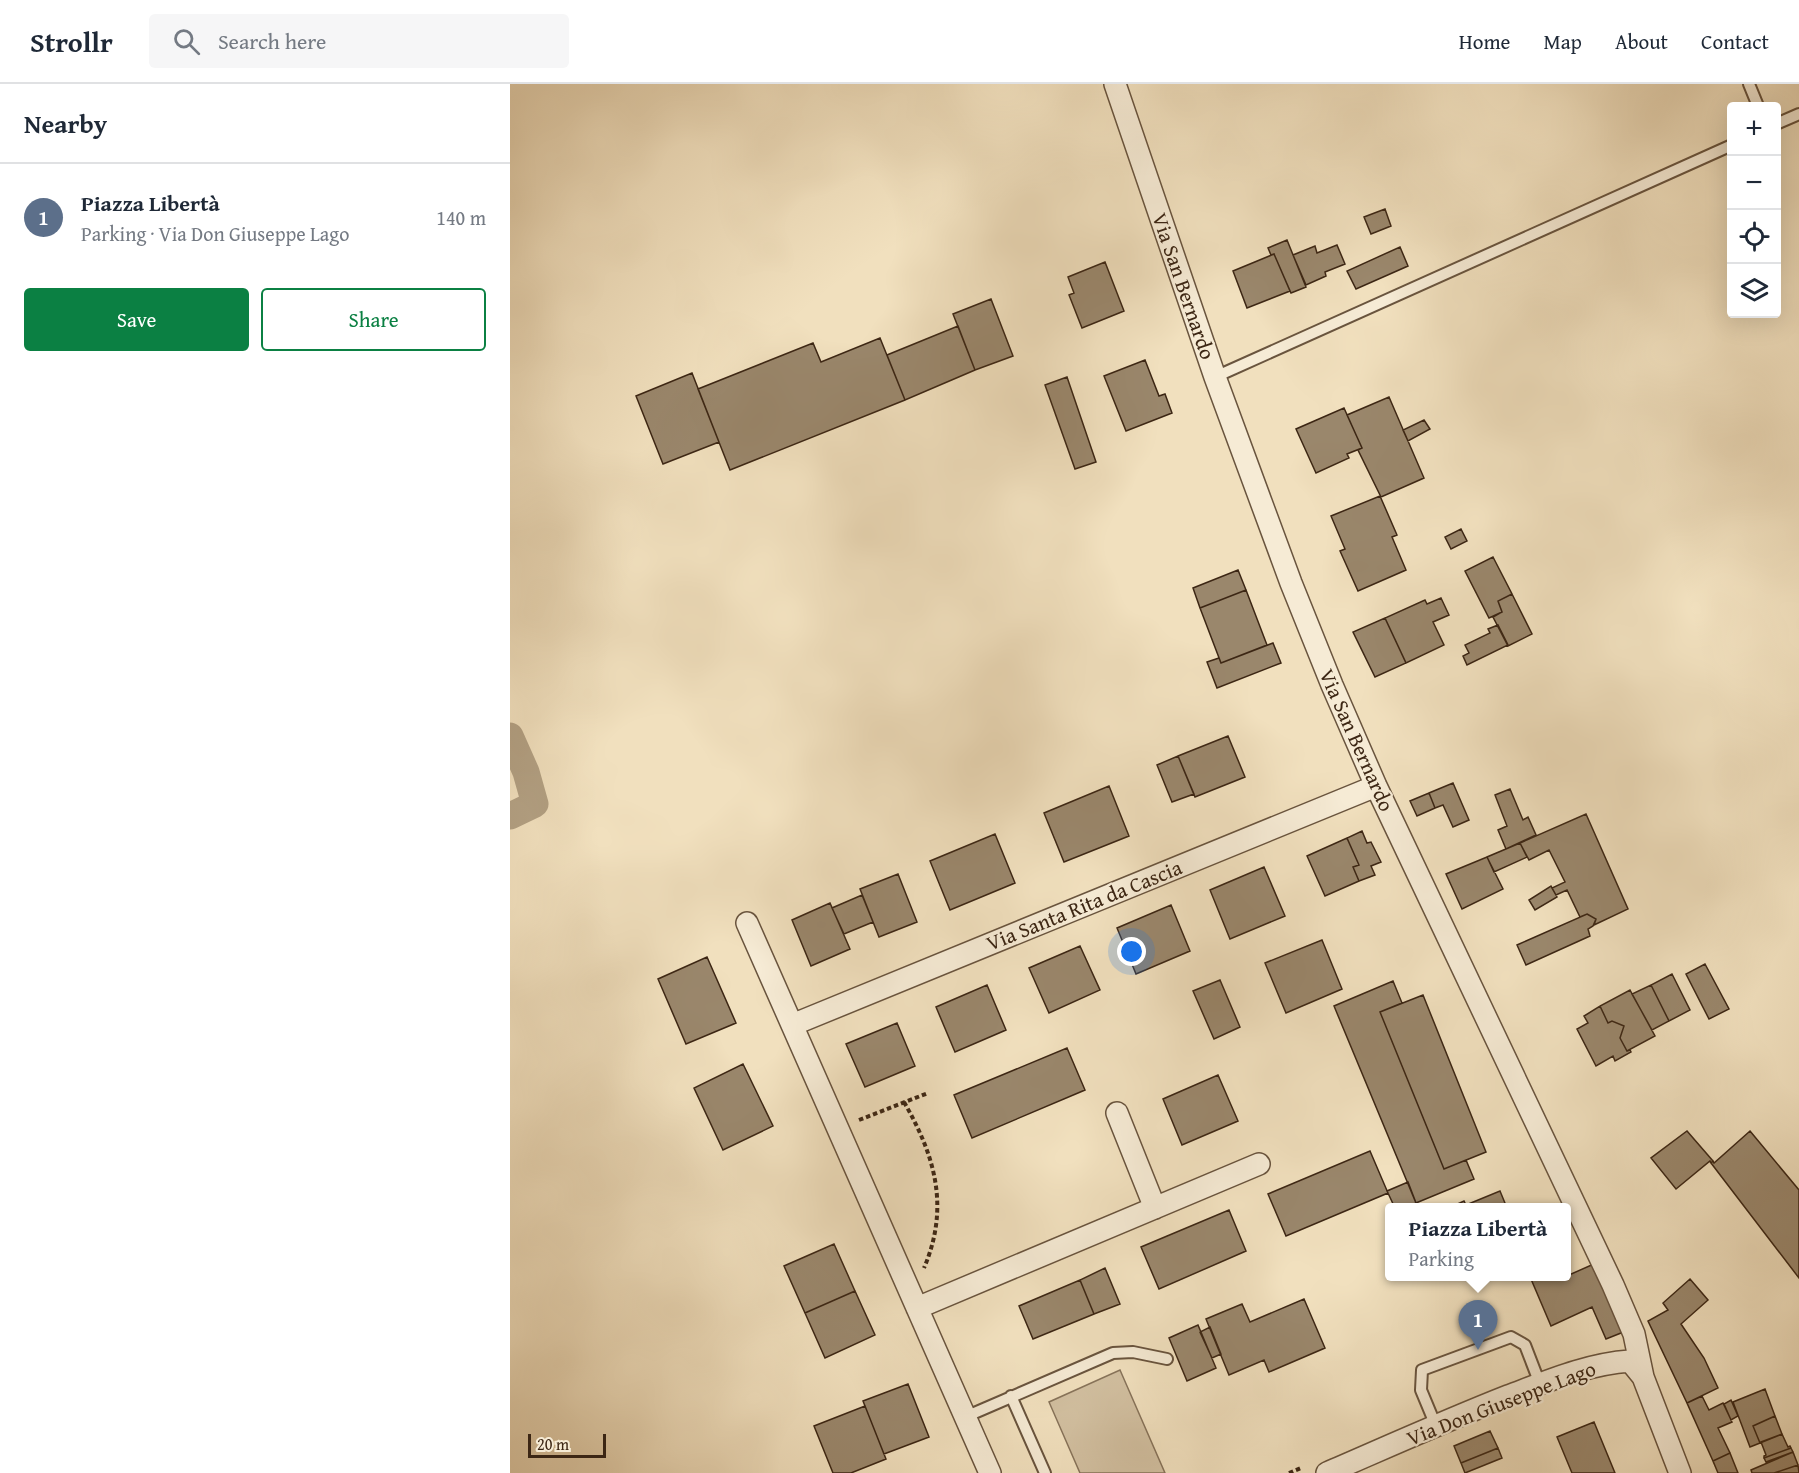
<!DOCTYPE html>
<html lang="en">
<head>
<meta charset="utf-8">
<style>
	:root { --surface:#fff; --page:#f6f6f7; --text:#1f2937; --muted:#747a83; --line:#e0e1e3; --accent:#0b8043 }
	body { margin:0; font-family:"Gentium Book Plus",serif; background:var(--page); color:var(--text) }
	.controls { position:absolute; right:18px; top:18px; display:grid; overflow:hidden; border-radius:6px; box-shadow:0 6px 24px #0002 }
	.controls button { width:54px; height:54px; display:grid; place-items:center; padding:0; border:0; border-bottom:2px solid var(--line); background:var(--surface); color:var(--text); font:30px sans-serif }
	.scale { position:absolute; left:18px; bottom:15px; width:78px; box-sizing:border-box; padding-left:6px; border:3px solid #3c2614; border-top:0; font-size:16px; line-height:21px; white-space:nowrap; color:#3c2614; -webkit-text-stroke:4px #f6ebd5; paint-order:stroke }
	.you { position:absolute; left:622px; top:868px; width:21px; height:21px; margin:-15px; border:4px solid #fff; border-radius:50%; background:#1a73e8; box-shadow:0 0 0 9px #1a73e833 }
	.badge { display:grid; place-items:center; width:39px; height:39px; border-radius:50%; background:var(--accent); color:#fff; font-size:20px; font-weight:700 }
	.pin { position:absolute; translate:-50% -50px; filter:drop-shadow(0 2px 3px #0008) }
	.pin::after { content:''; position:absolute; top:32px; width:21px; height:18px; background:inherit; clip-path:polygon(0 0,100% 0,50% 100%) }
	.popup { position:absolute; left:875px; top:1119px; width:186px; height:78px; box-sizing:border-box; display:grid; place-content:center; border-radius:6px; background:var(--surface); filter:drop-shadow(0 2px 4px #0005); font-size:20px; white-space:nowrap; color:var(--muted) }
	.popup b { font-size:22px; color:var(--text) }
	.popup::after { content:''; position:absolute; left:50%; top:100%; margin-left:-12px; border:12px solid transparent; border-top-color:var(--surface) }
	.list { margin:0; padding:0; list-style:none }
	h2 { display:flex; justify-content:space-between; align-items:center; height:78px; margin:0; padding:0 24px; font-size:26px }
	h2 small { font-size:20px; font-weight:400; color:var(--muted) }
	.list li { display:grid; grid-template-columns:39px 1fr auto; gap:18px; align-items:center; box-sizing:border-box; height:108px; padding:0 24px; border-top:2px solid var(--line) }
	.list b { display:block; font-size:22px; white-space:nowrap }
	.list p { margin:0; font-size:20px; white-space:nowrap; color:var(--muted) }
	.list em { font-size:20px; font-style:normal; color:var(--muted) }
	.actions { display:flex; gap:12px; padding:18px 24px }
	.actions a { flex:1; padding:14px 0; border:2px solid var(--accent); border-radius:6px; text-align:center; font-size:21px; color:var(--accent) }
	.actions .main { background:var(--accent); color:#fff }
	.icon { flex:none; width:33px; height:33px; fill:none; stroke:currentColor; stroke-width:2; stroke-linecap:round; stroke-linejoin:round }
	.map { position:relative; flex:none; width:1289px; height:1389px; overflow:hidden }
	header { display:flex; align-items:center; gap:36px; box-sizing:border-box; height:84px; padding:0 30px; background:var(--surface); border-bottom:2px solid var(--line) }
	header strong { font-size:28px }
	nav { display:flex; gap:33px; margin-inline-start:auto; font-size:21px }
	.search { width:420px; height:54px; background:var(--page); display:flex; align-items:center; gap:15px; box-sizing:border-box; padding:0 21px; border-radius:6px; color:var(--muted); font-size:22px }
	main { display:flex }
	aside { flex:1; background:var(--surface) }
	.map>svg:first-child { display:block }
	.green { fill:#d2c0a1; stroke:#87735a; stroke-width:1.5 }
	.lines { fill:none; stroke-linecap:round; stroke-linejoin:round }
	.canal { stroke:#b3a184; stroke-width:27 }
	.building { fill:#9a876c; stroke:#3c2614; stroke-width:1.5 }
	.lane-casing { stroke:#69543e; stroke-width:14 }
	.street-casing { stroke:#69543e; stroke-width:24 }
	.path { stroke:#3c2614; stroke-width:4; stroke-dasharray:4.5 3; stroke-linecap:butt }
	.lane { stroke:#f6ebd5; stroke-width:10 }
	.street { stroke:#f6ebd5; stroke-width:21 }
	.labels { text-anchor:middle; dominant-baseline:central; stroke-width:4.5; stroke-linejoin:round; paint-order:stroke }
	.street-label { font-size:21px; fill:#3c2614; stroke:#f6ebd5 }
</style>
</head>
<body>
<header>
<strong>Strollr</strong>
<div class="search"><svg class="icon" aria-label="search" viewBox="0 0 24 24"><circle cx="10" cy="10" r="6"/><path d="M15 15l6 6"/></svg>Search here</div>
<nav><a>Home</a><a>Map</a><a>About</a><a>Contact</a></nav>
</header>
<main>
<aside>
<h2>Nearby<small></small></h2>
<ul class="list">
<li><span class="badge" style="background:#5c6f8a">1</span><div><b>Piazza Libertà</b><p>Parking · Via Don Giuseppe Lago</p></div><em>140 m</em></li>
</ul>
<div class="actions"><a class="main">Save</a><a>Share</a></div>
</aside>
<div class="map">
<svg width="1289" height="1389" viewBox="0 0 1289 1389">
	<rect width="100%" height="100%" fill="#f1e0be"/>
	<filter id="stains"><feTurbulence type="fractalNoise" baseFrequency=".00333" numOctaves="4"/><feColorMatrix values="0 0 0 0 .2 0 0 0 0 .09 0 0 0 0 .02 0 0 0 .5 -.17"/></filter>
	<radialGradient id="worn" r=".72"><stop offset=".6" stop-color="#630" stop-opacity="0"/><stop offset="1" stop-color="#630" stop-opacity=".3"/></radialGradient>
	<path class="green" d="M610,1286L655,1389H570L539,1318Z"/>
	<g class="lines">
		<path class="canal" d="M0,652L16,688L25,720L0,732"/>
	</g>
	<path class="building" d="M875,125L881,142L861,150L854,133Z
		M777,156L796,203L781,209L764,170L761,171L758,164Z
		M827,161L835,180L815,188L816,192L796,201L783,171L805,162L807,169Z
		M890,163L898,182L846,205L837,187Z
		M764,170L780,207L737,224L723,187Z
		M595,178L614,227L572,244L559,211L564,209L558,193Z
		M481,215L503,272L465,286L443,230Z
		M448,242L465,286L395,316L377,271Z
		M370,254L395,316L220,386L188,305L303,259L311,278Z
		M635,276L649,312L655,310L662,329L616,347L594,292Z
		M182,289L209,358L153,380L126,312Z
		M557,293L586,378L565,385L535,301Z
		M879,313L914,394L871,413L848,366L852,364L837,331Z
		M834,324L852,364L837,370L839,374L806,389L786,345Z
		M914,336L920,345L898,357L893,346Z
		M870,412L887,451L882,453L896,486L848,507L830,467L835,465L821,432Z
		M951,445L957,457L941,465L935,453Z
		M983,473L1002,510L988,517L992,528L979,534L955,487Z
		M728,486L736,506L690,524L683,504Z
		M736,506L757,561L711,579L690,524Z
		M1002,510L1022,550L998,562L983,533L992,528L988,517Z
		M931,514L939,531L923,538L934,561L896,579L875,534L915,516L917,520Z
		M875,534L896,579L865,593L843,548Z
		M988,541L998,561L957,581L953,572L959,569L955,561L980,549L978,545Z
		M763,559L771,579L707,604L697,578L709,574L711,579Z
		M718,652L735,693L685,713L668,672Z
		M668,672L684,710L662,718L647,681Z
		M943,699L959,736L943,743L933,721L925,724L919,709Z
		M599,702L619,752L554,778L534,729Z
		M1000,705L1013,736L1018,733L1026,751L996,765L988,746L997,742L985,711Z
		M919,709L925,724L907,732L900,717Z
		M1076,730L1118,825L1084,841L1086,835L1077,830L1070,833L1057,806L1046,811L1042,804L1055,798L1039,766L1019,776L1010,759Z
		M852,747L857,759L861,758L871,778L861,782L865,791L849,797L843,783L849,781L837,754Z
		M485,750L505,799L440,826L420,777Z
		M837,754L849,781L843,783L849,797L815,812L797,772Z
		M1010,759L1017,773L984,788L977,773Z
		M977,773L993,805L952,825L936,790Z
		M754,783L775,832L720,855L700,806Z
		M388,790L407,838L369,853L350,805Z
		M1041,802L1047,813L1025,826L1019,816Z
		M352,811L363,838L334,850L322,824Z
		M320,819L340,865L301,882L282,836Z
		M661,821L680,867L626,890L607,844Z
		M1077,830L1086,835L1083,842L1078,845L1080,852L1016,881L1007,861Z
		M812,856L832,905L776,929L755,879Z
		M570,862L590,906L539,929L519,884Z
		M197,873L226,939L176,960L148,895Z
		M1195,880L1219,925L1199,935L1176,890Z
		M1162,890L1180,926L1159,937L1141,901Z
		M710,896L730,943L704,955L683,907Z
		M883,897L892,919L870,928L934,1085L956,1076L964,1095L906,1119L824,922Z
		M477,901L496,946L445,968L426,923Z
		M1141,901L1159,937L1142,946L1122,910Z
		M1120,906L1145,952L1117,967L1110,954L1114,942L1102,937L1098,939L1090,922Z
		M913,911L976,1068L934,1085L870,928Z
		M1090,922L1098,939L1102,937L1114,942L1110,954L1117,967L1120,966L1121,968L1105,977L1103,972L1086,982L1067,945L1078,939L1074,932Z
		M387,939L405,982L355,1003L336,960Z
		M557,964L575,1006L462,1054L444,1011Z
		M233,980L263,1042L213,1066L184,1004Z
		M708,991L728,1037L672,1061L653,1015Z
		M1177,1047L1203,1077L1201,1079L1200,1077L1166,1105L1141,1074Z
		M1240,1047L1289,1106V1194L1201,1079L1203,1077L1204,1079Z
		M860,1067L878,1109L776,1152L758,1110Z
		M898,1098L906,1119L896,1124H885L877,1107Z
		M990,1107L997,1124H939L954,1117L956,1121Z
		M719,1126L736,1167L649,1205L631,1163Z
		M324,1160L345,1207L295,1229L274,1182Z
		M1086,1179L1116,1247L1096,1255L1082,1223L1041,1242L1021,1195L1026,1192H1056V1185L1059,1191Z
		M595,1184L610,1220L584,1230L570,1196Z
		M1180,1195L1198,1216L1171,1240L1194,1274L1208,1304L1177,1319L1138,1237L1158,1226L1153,1219Z
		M570,1196L584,1230L523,1255L509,1222Z
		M345,1207L365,1251L315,1274L295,1229Z
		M794,1215L815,1264L759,1288L754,1276L719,1291L696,1235L732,1220L740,1238Z
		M688,1241L706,1284L677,1297L659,1254Z
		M700,1243L711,1270L702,1274L690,1248Z
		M398,1300L419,1353L374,1370L353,1317Z
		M1255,1305L1265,1332L1243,1342L1250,1359L1240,1363L1223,1318Z
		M1192,1312L1199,1326L1213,1319L1222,1338L1208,1344L1220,1369L1203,1377L1177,1319Z
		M1221,1316L1228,1332L1221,1336L1214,1320Z
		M355,1322L376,1375L341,1389H323L304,1342Z
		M1265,1332L1272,1350L1250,1359L1243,1342Z
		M1084,1338L1105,1389H1062L1047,1353Z
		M980,1347L988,1364L951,1379L944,1362Z
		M1272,1350L1278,1363L1280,1362L1281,1364L1254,1374V1372L1256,1371L1251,1358Z
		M988,1364L992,1374L955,1389L951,1379Z
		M1281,1364L1283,1368L1256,1378L1254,1374Z
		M1283,1368L1288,1381L1264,1389H1242L1241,1386Z
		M1220,1369L1228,1389H1208L1203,1377Z
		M1288,1381L1289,1389H1264Z"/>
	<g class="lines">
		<g class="lane-casing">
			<path id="lane" d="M1239,0L1248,22
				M1266,40L1289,30
				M705,293L1222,61
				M501,1312L535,1389
				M455,1333L603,1269L623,1268L657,1275
				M926,1342L911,1306L912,1286L1001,1253L1015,1261L1030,1300"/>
		</g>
		<g class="street-casing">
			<path id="street" d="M605,0L705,293L781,499L822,601L866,702L1103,1201L1124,1250L1133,1293
				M237,839L480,1389
				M282,941L866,702
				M607,1029L645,1124
				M407,1224L749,1080
				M817,1389C877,1363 937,1336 998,1312C1038,1297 1077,1280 1120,1277L1133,1293L1170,1389"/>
		</g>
		<path class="path" d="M394,1018C425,1072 440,1123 414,1184
			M349,1036L418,1009
			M779,1389L791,1384"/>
		<use href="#lane" class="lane"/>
		<use href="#street" class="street"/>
	</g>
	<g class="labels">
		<g class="street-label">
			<text transform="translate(674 202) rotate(71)">Via San Bernardo</text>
			<text transform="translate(847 656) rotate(66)">Via San Bernardo</text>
			<text transform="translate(574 821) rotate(-22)">Via Santa Rita da Cascia</text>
			<text transform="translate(991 1319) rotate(-21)">Via Don Giuseppe Lago</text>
		</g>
	</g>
	<rect width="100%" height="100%" filter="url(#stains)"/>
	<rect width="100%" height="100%" fill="url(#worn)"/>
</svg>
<div class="controls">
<button>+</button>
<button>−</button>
<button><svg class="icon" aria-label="locate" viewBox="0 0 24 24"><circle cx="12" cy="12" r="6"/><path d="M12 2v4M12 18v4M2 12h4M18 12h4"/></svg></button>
<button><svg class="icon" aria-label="layers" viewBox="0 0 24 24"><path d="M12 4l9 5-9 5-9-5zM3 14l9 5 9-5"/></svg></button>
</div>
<div class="scale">20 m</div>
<div class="you"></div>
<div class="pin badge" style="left:968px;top:1266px;background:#5c6f8a">1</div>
<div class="popup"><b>Piazza Libertà</b>Parking</div>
</div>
</main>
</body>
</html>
